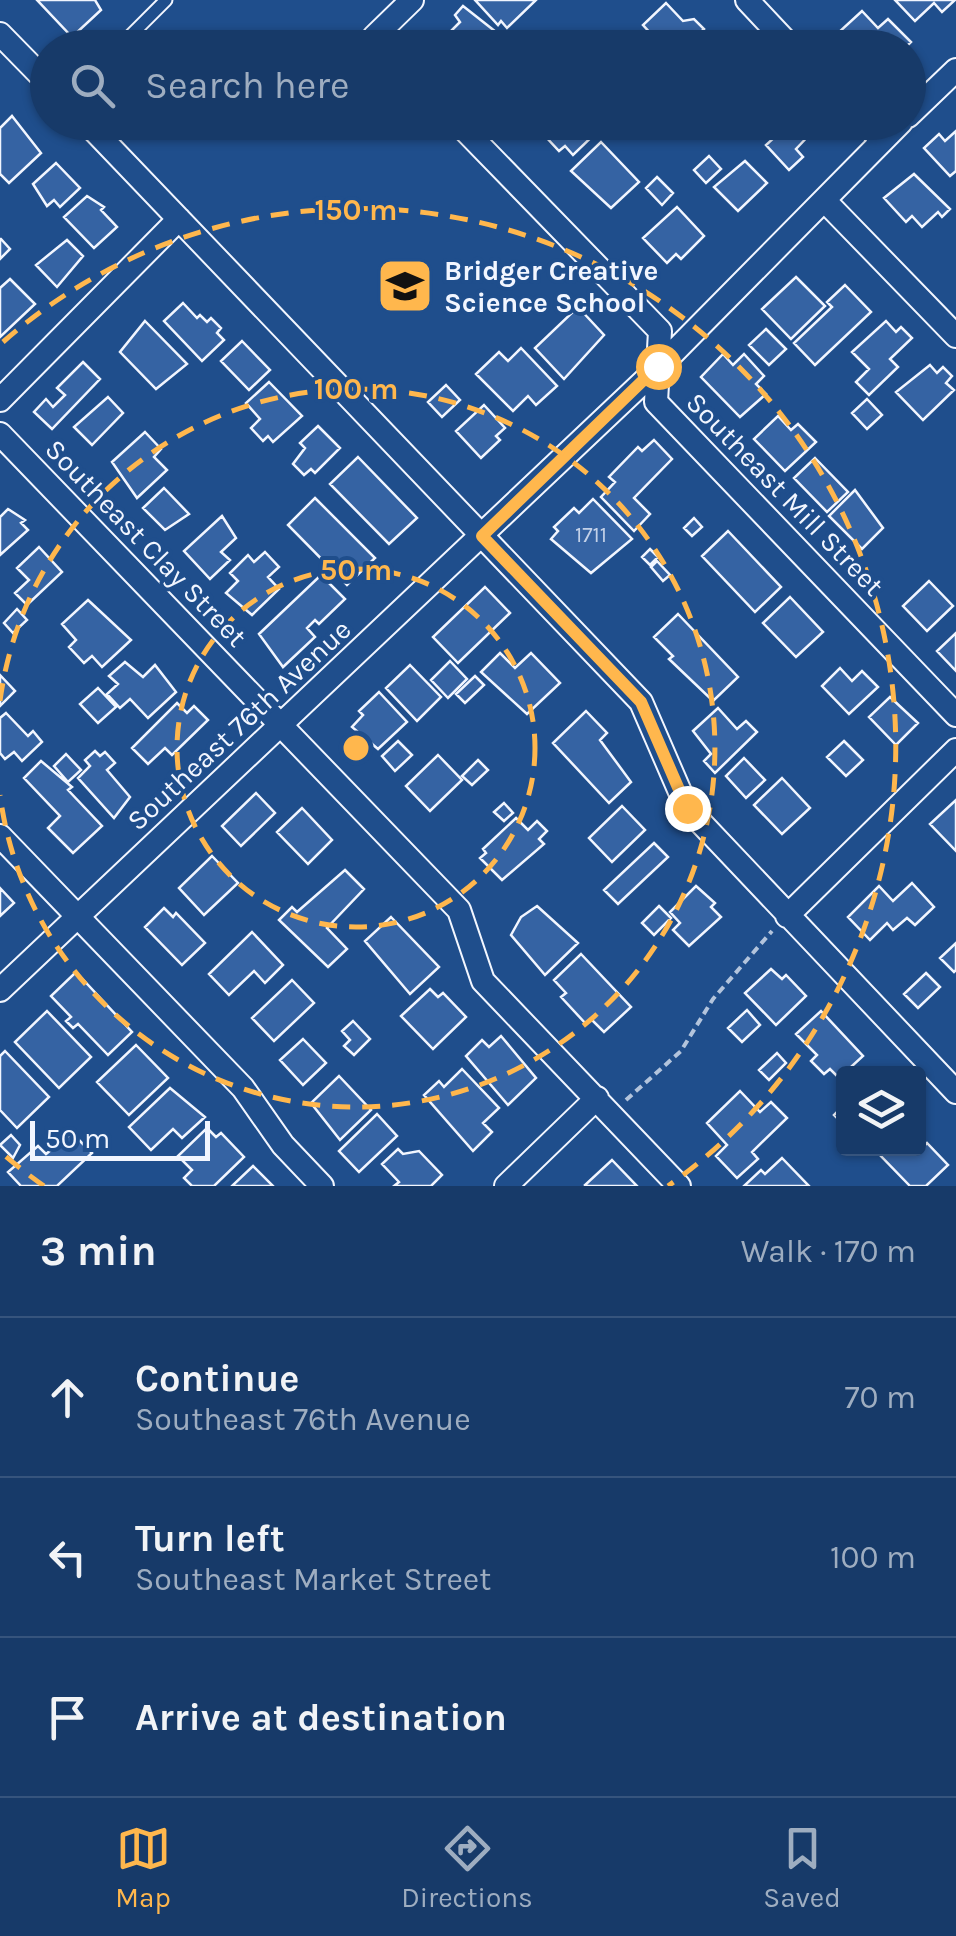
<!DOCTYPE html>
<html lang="en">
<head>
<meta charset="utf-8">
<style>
	:root { --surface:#173a69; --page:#244571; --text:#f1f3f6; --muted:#9eadc0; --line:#36547d; --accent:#ffb74d }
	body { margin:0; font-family:Karla,sans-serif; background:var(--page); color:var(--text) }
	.controls { position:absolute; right:30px; bottom:30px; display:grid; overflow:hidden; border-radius:10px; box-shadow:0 2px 8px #0004 }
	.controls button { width:90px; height:90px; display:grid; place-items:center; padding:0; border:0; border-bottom:2px solid var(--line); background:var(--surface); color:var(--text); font:50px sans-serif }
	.scale { position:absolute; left:30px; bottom:25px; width:180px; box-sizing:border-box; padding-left:10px; border:5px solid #f2f6ff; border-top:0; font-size:28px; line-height:35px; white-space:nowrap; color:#f2f6ff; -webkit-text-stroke:8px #1f4e8c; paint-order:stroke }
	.stop { position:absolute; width:30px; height:30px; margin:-22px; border:8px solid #ffb74d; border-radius:50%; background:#fff }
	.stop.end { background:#ffb74d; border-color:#fff; box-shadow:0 2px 10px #0008 }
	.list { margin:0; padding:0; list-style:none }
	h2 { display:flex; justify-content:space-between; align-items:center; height:130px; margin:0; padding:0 40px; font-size:42px }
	h2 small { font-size:32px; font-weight:400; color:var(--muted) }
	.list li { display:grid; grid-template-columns:65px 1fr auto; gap:30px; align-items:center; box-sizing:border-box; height:160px; padding:0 40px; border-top:2px solid var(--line) }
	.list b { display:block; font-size:38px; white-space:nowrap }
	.list p { margin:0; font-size:32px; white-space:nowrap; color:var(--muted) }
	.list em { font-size:32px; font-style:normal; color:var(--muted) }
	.icon { flex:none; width:55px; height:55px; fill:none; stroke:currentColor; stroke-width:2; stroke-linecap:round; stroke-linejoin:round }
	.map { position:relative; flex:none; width:956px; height:1186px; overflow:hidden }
	.search { position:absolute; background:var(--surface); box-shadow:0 2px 8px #0004; left:30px; right:30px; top:30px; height:110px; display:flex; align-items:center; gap:25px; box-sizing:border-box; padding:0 35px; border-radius:55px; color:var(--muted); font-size:38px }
	.sheet { height:610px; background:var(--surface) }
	nav { display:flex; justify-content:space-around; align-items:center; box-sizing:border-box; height:140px; border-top:2px solid var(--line); background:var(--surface); font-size:28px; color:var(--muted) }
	nav a { display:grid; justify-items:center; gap:5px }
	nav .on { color:var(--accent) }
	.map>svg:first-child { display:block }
	.building { fill:#3563a3; stroke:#f2f6ff; stroke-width:2.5 }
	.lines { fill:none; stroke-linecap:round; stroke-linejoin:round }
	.lane-casing { stroke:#f2f6ff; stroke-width:15 }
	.street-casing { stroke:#f2f6ff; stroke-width:26 }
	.path { stroke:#b3c4dc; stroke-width:4; stroke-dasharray:8 5; stroke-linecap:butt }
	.lane { stroke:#1f4e8c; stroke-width:11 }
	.street { stroke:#1f4e8c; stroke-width:22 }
	.route { stroke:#ffb74d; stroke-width:12 }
	.ring { fill:none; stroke:#ffb74d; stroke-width:5; stroke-dasharray:18 12 }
	.labels { text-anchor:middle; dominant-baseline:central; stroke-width:8; stroke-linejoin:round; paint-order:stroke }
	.number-label { font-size:22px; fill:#c3d1e8 }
	.poi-label { font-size:28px; font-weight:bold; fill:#f2f6ff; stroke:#1f4e8c; text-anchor:start }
	.street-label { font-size:28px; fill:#f2f6ff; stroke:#1f4e8c }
	.centre { fill:#ffb74d; stroke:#1f4e8c; stroke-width:5 }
	.ring-label { font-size:30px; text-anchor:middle; font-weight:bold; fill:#ffb74d; stroke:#1f4e8c; stroke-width:8; stroke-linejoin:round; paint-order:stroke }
</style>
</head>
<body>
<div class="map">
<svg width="956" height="1186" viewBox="0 0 956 1186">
	<rect width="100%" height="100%" fill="#1f4e8c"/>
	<path class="building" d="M37,0H95L101,10L72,37Z
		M475,0H536L507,28L501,21L498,25Z
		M895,0H955L942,12L934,3L915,21Z
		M666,3L683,21L694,19L704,29L684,48H664L643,25Z
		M463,6L501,36L490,48L444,47L454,38L449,33L460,22L455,15Z
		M862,11L878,28L888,19L911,42L905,48H852L838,33Z
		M717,33L730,48H702Z
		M12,116L41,153L9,183L0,174V128Z
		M532,122H594L600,129L573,155L565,146L559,151Z
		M764,122H810L815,129L796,149L803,157L789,170L766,145L776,136Z
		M956,131V171L950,176L924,148L939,134L945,141Z
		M601,142L639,182L611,208L571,171Z
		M709,156L721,169L706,183L694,170Z
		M745,161L767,183L738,211L714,187Z
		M56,163L80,188L60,207L54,200L47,206L33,184Z
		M914,174L950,209L942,217L938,212L922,227L912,216L906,222L884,198Z
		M657,177L673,193L662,205L646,188Z
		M87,196L104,207L101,210L117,227L94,248L64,217Z
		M677,207L704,236L681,259L676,254L667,263L643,238Z
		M1,239L10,249L0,259V239Z
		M67,240L83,256L57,287L36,265Z
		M796,277L825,306L791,339L762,309Z
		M10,279L35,304L0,337V288Z
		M845,285L871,312L815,365L794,343L832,307L827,302Z
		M183,303L197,318L200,315L207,322L211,318L221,328L217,333L224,340L202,361L164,321Z
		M578,307L604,335L564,379L535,348Z
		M145,321L187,364L156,389L120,352Z
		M886,321L896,332L901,327L912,338L890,359L898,367L869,395L856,382L869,369L852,352Z
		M766,329L786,349L769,365L749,345Z
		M242,341L270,370L249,390L221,361Z
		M521,348L557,386L536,405L528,396L513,411L476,374L499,352L508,361Z
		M723,354L733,365L744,354L764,376L756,384L766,394L740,417L701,377Z
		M83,362L100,379L52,429L34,412L46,399L53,407L65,395L57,388Z
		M930,365L937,373L943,367L952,376L946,383L954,390L923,420L896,392Z
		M269,382L302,416L273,442L268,436L263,441L251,428L260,419L246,403Z
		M446,385L460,400L442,417L428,402Z
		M108,397L123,413L92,445L74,427Z
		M867,399L882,415L867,429L852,413Z
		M484,405L505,428L496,436L500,440L481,458L456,431Z
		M778,416L791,430L798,424L816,442L785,471L754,439Z
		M318,426L340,448L315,473L311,469L304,475L293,464L305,448L300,443Z
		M145,432L161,449L154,457L167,470L137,498L112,462Z
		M654,440L672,459L634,498L650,514L634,531L601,497L615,482L609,477L638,447L642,451Z
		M358,457L417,518L389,544L330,484Z
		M815,458L848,492L827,512L794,478Z
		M164,488L189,514L165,530L143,508Z
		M855,490L883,528L862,549L829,516Z
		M315,498L375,558L347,585L288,525Z
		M593,499L632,539L591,573L551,539L558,531L554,527L574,508L579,513Z
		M8,509L25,520L21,523L28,530L0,555V517Z
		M222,516L236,538L221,552L230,560L210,579L184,551Z
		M694,518L702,527L692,536L684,528Z
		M728,531L781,587L755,612L702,556Z
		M39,547L62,572L27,605L15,593L29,580L17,568Z
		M650,549L658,557L650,565L642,557Z
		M265,552L279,567L268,577L279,589L252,615L226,593L238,581L230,573L248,555L254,562Z
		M657,561L670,575L663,581L651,567Z
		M321,575L345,599L319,624L315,620L307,628L315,637L283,667L259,634Z
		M929,581L953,606L927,631L903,606Z
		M485,587L510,613L458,663L433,637Z
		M790,597L823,632L796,657L763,623Z
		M88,600L131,640L102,667L92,656L84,663L69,647L76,640L62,624Z
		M17,609L27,620L13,633L4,623Z
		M678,614L738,677L713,701L669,659L673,656L654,637Z
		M956,633V671L937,651Z
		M500,653L515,668L531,653L560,683L527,714L481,672Z
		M450,661L467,679L448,698L431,680Z
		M125,662L143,677L155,665L176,692L148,718L130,699L120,708L107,694L118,684L109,676Z
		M410,665L441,697L417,721L386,688Z
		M840,668L852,681L862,671L878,687L849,714L822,686Z
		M0,675L15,691L0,706Z
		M475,676L484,685L465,703L456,694Z
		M98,688L116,707L98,723L80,704Z
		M379,692L407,722L378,749L352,727L363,715L359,711Z
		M890,697L918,723L896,745L869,717Z
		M177,703L187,713L194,706L208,720L172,755L165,748L148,764L132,748Z
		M718,708L737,729L746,721L757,732L715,773L704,761L711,754L693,731Z
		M586,711L607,733L600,740L631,782L609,803L553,743Z
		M6,713L28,736L33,731L42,742L22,761L14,752L5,759L0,753V718Z
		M398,741L412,755L395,771L382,756Z
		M844,741L863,760L846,776L827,757Z
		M95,751L100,756L105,752L115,763L107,770L130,797L114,818L78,778L90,766L85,760Z
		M66,754L81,770L68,782L54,766Z
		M438,755L462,780L430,811L406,786Z
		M744,758L765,780L746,798L726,776Z
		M478,760L488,770L472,785L462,776Z
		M41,761L72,787L68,790L102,826L73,853L48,828L60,816L24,778Z
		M782,778L810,808L782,834L754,805Z
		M256,793L275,813L241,846L222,826Z
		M956,800V851L930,824Z
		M504,803L513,813L504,821L494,812Z
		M622,806L645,830L612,862L589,838Z
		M302,808L332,840L308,864L277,832Z
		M516,818L528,830L537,821L547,831L539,839L544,844L502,880L480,858L486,853L483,849Z
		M654,843L668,857L618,904L604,890Z
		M212,856L238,883L204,915L179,888Z
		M345,870L364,889L327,928L347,949L328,967L279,920L292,907L297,912Z
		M912,883L934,907L915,925L907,918L893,930L887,923L870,940L848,917L879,886L893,901Z
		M696,886L715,903L711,907L721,917L689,946L673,930L680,923L670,912Z
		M0,888L14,903L0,916Z
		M537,906L578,943L545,975L511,935L521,917Z
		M659,906L671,918L654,935L642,923Z
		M164,908L173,917L176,913L205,943L182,965L145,927Z
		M391,917L439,967L410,994L365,941Z
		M252,932L283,965L265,983L254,971L229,995L209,974Z
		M956,943V970L954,972L940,958Z
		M581,954L631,1007L604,1032L591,1019L586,1024L561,997L566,993L554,980Z
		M771,969L782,979L786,975L806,996L776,1025L745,993Z
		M76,972L132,1032L108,1055L78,1024L73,1028L66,1021L71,1017L51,996Z
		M926,973L940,987L918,1008L904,994Z
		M292,980L314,1003L274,1041L252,1018Z
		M430,989L438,997L443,993L466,1017L433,1049L401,1016Z
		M747,1010L760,1025L742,1042L728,1028Z
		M47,1011L91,1057L59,1088L15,1042Z
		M821,1011L863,1056L839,1078L830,1069L824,1074L811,1061L817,1055L796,1034Z
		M353,1021L370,1039L354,1055L344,1046L350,1040L342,1031Z
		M501,1036L536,1078L508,1105L466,1056L482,1040L489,1047Z
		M303,1039L326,1063L303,1085L280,1060Z
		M136,1045L168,1078L129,1115L97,1082Z
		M5,1051L49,1097L17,1128L0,1110V1056Z
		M777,1053L786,1063L769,1080L759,1070Z
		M462,1069L499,1108L483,1123L492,1132L473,1151L424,1095L439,1081L444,1087Z
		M339,1076L371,1110L340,1140L311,1103Z
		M170,1088L205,1117L182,1138L173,1129L151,1150L129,1127Z
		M740,1091L760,1112L771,1102L787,1118L752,1152L758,1159L737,1178L716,1156L727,1145L707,1123Z
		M844,1105V1125L834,1115Z
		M377,1114L397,1136L359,1172L339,1151Z
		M207,1128L216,1137L221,1133L244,1157L214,1186H192L184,1178L192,1170L178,1156Z
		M72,1133L92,1153L57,1186H21L8,1172L38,1146L46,1154Z
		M11,1135L20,1145L13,1158L0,1145Z
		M918,1142L923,1147L927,1143L948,1165L926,1186H910L878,1153L883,1148H918Z
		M398,1149L403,1154L419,1151L442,1175L431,1186H394L399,1182L382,1164Z
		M782,1158L809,1186H744L761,1170L765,1174Z
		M612,1160L637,1186H586L585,1185Z
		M253,1166L273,1186H232Z"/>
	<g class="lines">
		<g class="lane-casing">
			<path id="lane" d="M118,48L166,0"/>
		</g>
		<g class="street-casing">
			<path id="street" d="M747,0L792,48
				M0,34L48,83
				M384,48L374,37L412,0
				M908,116L956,70
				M86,122L641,702L687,808L956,1092
				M457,122L660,331L656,402L956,715
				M865,122L882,141
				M825,201L956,336
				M0,400L179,219
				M0,434L459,910L483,981L679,1186
				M0,836L243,1088L283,1145L322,1186
				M787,916L956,750
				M0,990L659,367L901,122
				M506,1186L597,1098"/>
		</g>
		<path class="path" d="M626,1100L681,1051L713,999L772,931"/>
		<use href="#lane" class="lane"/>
		<use href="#street" class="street"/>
	</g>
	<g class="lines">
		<path class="route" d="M658,366L482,536L641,702L687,808"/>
	</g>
	<g class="ring">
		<circle cx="356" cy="748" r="179"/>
		<path d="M0 701A359 359 0 1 1 0 795"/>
		<path d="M44 1186A538 538 0 0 1 3 1154M3 342A538 538 0 1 1 668 1186"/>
	</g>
	<defs>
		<g id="school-square" transform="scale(2.875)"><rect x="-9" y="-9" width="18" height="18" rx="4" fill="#ffb74d" stroke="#1f4e8c"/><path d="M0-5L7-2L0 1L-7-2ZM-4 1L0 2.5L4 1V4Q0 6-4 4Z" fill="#111"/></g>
	</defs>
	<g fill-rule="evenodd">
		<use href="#school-square" x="405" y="286"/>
	</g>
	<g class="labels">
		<g class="number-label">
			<text x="591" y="535">1711</text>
		</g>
		<g class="poi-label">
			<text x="444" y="270">Bridger Creative<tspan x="444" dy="32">Science School</tspan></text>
		</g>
		<g class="street-label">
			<text transform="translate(785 494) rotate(46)">Southeast Mill Street</text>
			<text transform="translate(146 543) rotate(46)">Southeast Clay Street</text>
			<text transform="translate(239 725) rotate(-43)">Southeast 76th Avenue</text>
		</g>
	</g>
	<circle cx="356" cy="748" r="15" class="centre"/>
	<g class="ring-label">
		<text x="356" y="220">150 m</text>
		<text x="356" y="399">100 m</text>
		<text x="356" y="580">50 m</text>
	</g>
</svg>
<div class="controls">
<button><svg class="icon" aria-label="layers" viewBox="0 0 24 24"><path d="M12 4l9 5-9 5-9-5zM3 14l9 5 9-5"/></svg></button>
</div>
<div class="scale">50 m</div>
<div class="stop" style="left:658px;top:366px"></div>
<div class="stop end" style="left:687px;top:808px"></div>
<div class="search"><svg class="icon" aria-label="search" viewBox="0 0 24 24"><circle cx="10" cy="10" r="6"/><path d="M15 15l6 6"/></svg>Search here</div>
</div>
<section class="sheet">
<h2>3 min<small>Walk · 170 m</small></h2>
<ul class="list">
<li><svg class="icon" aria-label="ahead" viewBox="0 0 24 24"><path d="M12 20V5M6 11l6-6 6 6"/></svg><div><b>Continue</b><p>Southeast 76th Avenue</p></div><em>70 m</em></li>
<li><svg class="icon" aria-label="left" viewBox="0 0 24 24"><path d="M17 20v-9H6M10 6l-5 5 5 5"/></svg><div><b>Turn left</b><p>Southeast Market Street</p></div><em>100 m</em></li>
<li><svg class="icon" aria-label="arrive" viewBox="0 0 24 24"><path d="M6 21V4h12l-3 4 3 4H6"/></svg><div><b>Arrive at destination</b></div></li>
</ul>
</section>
<nav>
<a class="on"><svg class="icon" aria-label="map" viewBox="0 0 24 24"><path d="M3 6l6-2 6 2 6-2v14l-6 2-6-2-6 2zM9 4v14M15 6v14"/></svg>Map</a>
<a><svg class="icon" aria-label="directions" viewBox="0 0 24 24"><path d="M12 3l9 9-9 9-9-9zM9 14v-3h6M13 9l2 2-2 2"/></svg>Directions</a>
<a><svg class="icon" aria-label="saved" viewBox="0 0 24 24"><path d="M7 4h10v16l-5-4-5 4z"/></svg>Saved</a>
</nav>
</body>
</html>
